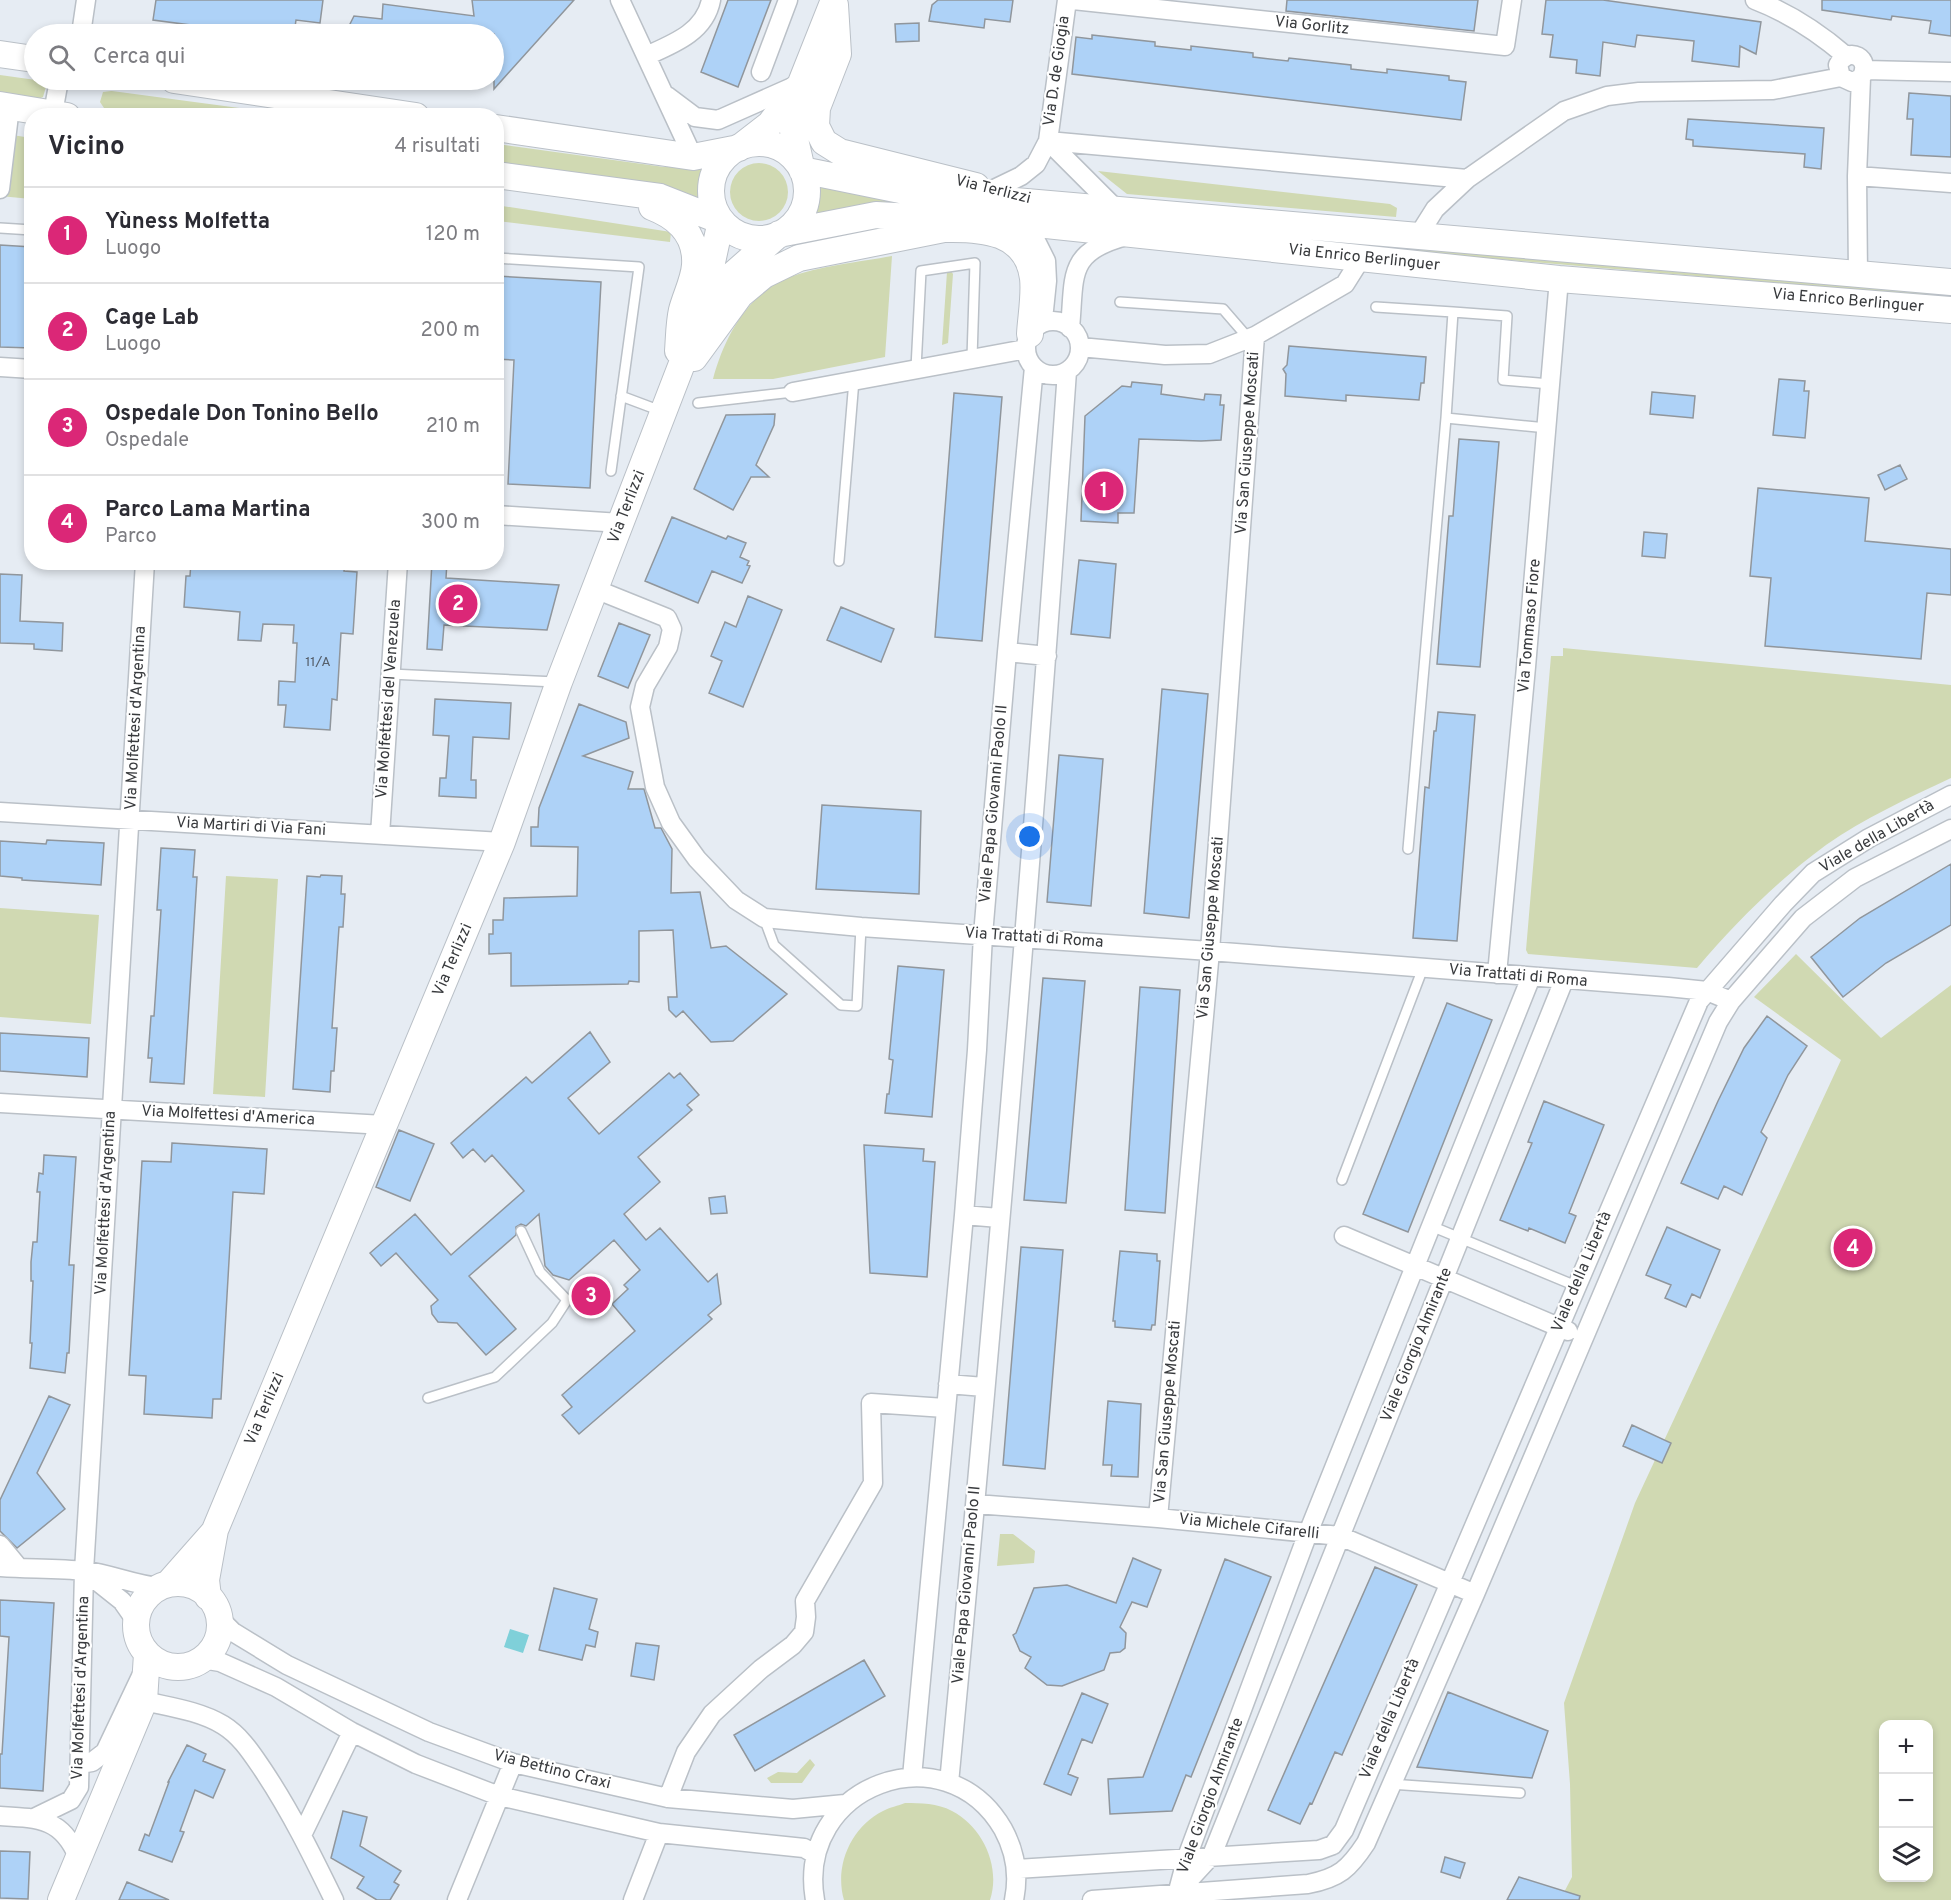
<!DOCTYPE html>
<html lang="it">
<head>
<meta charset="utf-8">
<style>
	:root { --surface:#fff; --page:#f7f7f7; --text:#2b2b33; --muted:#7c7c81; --line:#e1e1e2; --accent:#db2777 }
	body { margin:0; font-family:Overpass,sans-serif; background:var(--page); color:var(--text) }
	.controls { position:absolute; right:18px; bottom:18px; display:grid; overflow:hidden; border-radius:12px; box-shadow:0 3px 9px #0003 }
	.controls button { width:54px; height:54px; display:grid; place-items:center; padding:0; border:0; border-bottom:2px solid var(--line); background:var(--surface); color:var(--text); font:30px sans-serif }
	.you { position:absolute; left:1030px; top:837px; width:21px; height:21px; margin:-15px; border:4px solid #fff; border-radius:50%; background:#1a73e8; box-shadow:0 0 0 9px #1a73e833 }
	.badge { display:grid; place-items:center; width:39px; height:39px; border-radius:50%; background:var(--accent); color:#fff; font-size:20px; font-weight:700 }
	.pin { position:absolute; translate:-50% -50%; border:3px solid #fff; box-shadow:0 2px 6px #0006 }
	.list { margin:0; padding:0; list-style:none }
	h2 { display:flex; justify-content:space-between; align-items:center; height:78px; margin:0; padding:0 24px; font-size:26px }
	h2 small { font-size:20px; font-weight:400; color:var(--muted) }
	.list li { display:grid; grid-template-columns:39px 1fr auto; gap:18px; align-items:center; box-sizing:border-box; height:96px; padding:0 24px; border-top:2px solid var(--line) }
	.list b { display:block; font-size:22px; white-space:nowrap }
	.list p { margin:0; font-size:20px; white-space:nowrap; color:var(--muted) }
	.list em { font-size:20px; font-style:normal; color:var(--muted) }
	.icon { flex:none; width:33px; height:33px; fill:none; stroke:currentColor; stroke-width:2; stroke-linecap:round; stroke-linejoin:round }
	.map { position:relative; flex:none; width:1951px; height:1900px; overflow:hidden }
	.search { position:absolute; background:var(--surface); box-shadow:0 3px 9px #0003; left:24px; top:24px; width:480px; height:66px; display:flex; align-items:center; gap:15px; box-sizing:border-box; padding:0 21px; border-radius:33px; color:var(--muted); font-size:22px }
	.panel { position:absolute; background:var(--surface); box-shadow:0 3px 9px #0003; left:24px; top:108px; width:480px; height:462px; border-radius:24px }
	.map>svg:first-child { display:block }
	.green { fill:#d0d9b2; fill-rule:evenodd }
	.water { fill:#7fd0d9 }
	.building { fill:#aed2f7; stroke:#90969c; stroke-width:1.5 }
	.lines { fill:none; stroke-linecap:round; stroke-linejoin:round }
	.lane-casing { stroke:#bac0c7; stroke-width:12 }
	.street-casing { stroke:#bac0c7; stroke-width:21 }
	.secondary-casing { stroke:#bac0c7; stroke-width:28 }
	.lane { stroke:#fff; stroke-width:9 }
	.street { stroke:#fff; stroke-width:18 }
	.secondary { stroke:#fff; stroke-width:26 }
	.labels { text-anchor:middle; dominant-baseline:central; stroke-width:4.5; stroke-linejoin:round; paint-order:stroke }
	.number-label { font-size:14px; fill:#56606c }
	.street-label { font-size:16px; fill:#383a3d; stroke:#fff }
</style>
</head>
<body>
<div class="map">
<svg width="1951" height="1900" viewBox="0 0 1951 1900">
	<rect width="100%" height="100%" fill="#e6ecf3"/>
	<path class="green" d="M0,75L43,81L46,87L43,97L36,100L0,95Z
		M111,91H112L291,115L153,116L104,108L100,102L103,92Z
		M0,133L31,138V199L0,196Z
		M497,144L664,167L705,161L700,186L702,205L497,165Z
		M730 192a29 29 0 1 1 58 0a29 29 0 1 1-58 0Z
		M1098,171L1390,204L1397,208L1396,217L1127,194Z
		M819,182L1951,292V298L915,209L815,216Z
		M496,205L671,232L670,242L497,221Z
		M892,256L885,357L773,379H713C724,338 747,294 788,278C818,266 860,262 892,256Z
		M951,271L953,274L948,343L942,345L947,272Z
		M1563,648L1951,685V778C1909,798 1864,818 1826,845C1777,881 1736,922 1697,968L1528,954L1526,950L1551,656H1563Z
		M226,876L278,879L265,1097L213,1094Z
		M0,908L99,915L91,1024L0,1017Z
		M1796,954L1881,1038L1951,985V1900H1560L1572,1877L1570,1784L1564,1703L1635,1503L1841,1060L1754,997ZM1884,1724H1928V1878H1884Z
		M1000,1534H1013L1035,1551L1034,1563L997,1566Z
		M810,1759L815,1765L802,1783H771L767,1778L778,1772L797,1773Z
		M905,1803C921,1803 937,1803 952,1811C983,1827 1001,1867 990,1900H844C834,1866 851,1827 883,1811C890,1807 898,1806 905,1803Z"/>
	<path class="water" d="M510,1629L529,1635L523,1653L504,1647Z"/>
	<path class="building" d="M156,0H323L320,23L296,20L294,34H220L221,29L153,20Z
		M472,0H574L494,89V34H345L354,16L382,19L383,4L474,16Z
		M728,0H771L738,87L701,72Z
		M938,0H1013L1010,22L985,19L984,28L929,21L932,5Z
		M1287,0H1478L1474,31L1286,11Z
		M1546,0H1603L1761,22L1756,54L1740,46L1739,67L1692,61L1694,41L1637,35L1635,47L1603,42L1600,76L1576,73L1577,60L1550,57L1553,35L1542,34Z
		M1822,0H1951V36L1929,33L1931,21L1892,16L1891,20L1822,10Z
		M919,23V41L896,42L895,24Z
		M1092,35L1155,42V46L1191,50V46L1253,53V57L1288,61L1289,58L1351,65V69L1387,73V69L1449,76V80L1466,82L1461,120L1072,74L1076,37L1092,39Z
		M1909,93L1951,96V157L1911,155L1913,119H1907Z
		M1688,119L1824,128L1821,169L1804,167L1805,154L1693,146V140L1686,139Z
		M0,245L32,247V348L0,347Z
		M496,276L601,282L590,488L508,484L514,360L496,359Z
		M1289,346L1426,357L1424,383H1421L1419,400L1346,395V401L1285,396L1286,374L1283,369L1287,365Z
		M1779,379L1805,381L1804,391H1809L1805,438L1773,435Z
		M1132,382L1162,385L1161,394L1204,400L1205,394L1221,395L1220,405H1224L1221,440L1201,441L1139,439L1134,513H1118V523L1081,521L1085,416L1122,386L1131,387Z
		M1652,392L1695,396L1693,418L1650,414Z
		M954,393L1002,397L982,641L935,637Z
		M775,414L774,425L756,465L769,477H751L733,510L694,489L726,415Z
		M1459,439L1499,442L1480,667L1437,664L1449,516H1453Z
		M1900,465L1907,479L1885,490L1878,475Z
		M1758,488L1869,498L1865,541L1951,549V595L1927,593L1921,659L1765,646L1771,578L1750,576Z
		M672,517L726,539L728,536L746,543L740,557L749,561L747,565L750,566L742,583L712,571L698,603L645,581Z
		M1644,532L1667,534L1665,558L1642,556Z
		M1079,560L1116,564L1110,638L1071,634Z
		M191,562H230V565L298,569L299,562H345L344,571L357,572L353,634L341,633L337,700L332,699L330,730L284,727L286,705H278L279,681L295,682L297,643H293L294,625L263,624L261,641L238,640L240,612L184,607L186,576H190Z
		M432,562H447L446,578L559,585L547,630L444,625L442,650L427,649Z
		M0,574L22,575L20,621L63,623L62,651L34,649V644L0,643Z
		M748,596L782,610L743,707L709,693L722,661L711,656L725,622L736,627Z
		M841,607L894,629L881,662L827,640Z
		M619,623L650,635L628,688L598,676Z
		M1162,689L1208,694L1189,918L1144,913Z
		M435,699L511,703L509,739L473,737L471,780H476V798L439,796L440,778H446L449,736L433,735Z
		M579,704L626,722L629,738L583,756L633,772L628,789H644L655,828H661L672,849L671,893L700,892L711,948L726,946L787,994L733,1041L711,1042L683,1011L676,1017L669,1010L668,997H677L673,930L639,931V982L629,981L628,984L511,986V953L489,954V934H493V920H503L504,898L577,896L578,847L531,846V827H538L539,808Z
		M1438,712L1475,715L1457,941L1413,938L1425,787L1429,788L1434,731H1436Z
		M1059,755L1103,759L1091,906L1047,902Z
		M822,805L921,811L919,894L816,889Z
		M47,840L104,843L101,885L22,880V878L0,876V841L46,844Z
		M161,848L195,850L193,877H197L184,1084L150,1082L152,1058H148L151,1016H154L161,910H157Z
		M1951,864V925L1886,963L1843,997L1811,957L1860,918Z
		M321,875L342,876L341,894H345L343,927H339L332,1028H337L334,1071H331L330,1092L293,1089L307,876L320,877Z
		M898,966L944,970L932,1117L885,1113L887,1094H889L893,1060L889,1059Z
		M1043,978L1085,981L1066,1203L1024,1200Z
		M1140,987L1180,990L1165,1213L1125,1210Z
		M1447,1003L1492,1020L1408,1232L1363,1214Z
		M1767,1016L1807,1046L1788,1075L1761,1132L1767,1138L1742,1195L1724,1186L1718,1199L1681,1183L1718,1101L1744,1048Z
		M590,1032L610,1062L568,1098L599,1134L669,1073L674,1078L680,1073L699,1095L687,1105L692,1110L638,1157L660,1182L624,1214L646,1240L660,1228L708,1282L717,1274L721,1304L708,1315L712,1319L579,1434L562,1415L572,1407L562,1395L635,1331L612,1304L628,1289L624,1285L640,1270L614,1240L569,1280L553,1275L545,1266L539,1214L526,1226L521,1224L516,1227V1235L469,1276L516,1329L486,1355L457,1323L438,1322L432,1314L431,1306L438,1300L396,1253L381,1266L370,1253L415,1214L451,1255L524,1191L492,1155L485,1162L473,1149L463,1158L451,1143L526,1077L532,1083Z
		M0,1033L89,1038L87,1077L0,1071Z
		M1544,1101L1604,1125L1569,1213L1576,1216L1565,1243L1529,1228L1528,1231L1500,1220L1532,1143L1528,1142Z
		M399,1130L434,1144L410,1201L376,1187Z
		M172,1143L267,1149L264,1194L233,1192L221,1399H213L212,1418L144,1414L146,1376L129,1375L142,1161L171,1162Z
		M864,1145L924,1149L923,1161L935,1162L927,1277L870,1273Z
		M44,1155L76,1157L69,1265H74L69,1353H67L65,1373L30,1368L32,1343H30L33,1281H31V1262L33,1242H37L40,1192H37L39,1173L43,1174Z
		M725,1196L727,1213L711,1214L709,1198Z
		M1667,1227L1720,1250L1700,1298L1692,1294L1686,1307L1665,1298L1671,1285L1646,1275Z
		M1021,1247L1063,1250L1045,1469L1003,1465Z
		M1120,1251L1157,1254V1261H1160L1155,1325H1152L1151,1330L1115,1327V1321H1113Z
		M49,1396L70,1405L37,1473L65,1509L17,1548L0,1531V1500Z
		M1108,1401L1141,1404L1138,1477L1111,1476L1112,1465H1103Z
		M1632,1425L1671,1443L1662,1463L1623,1446Z
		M1133,1558L1161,1570L1147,1607L1132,1602L1120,1627L1126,1633L1125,1648L1120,1652L1110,1653L1104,1670L1062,1686L1047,1685L1025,1668L1031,1657L1020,1651L1013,1635L1016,1633L1034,1588L1067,1585L1116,1603Z
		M1225,1559L1271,1577L1191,1777L1186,1775L1172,1811L1110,1814L1108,1779L1143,1777Z
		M1375,1567L1417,1585L1342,1755L1335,1752L1312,1804L1310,1803L1300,1824L1268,1810Z
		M554,1588L597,1599L589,1629L598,1632L595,1647L586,1645L582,1660L539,1650Z
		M0,1600L54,1603L43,1791L0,1788V1754H2L9,1637L0,1636Z
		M636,1643L659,1646L654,1680L631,1676Z
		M864,1660L885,1696L755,1771L734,1735Z
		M1448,1692L1548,1731L1532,1778L1417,1767Z
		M1082,1693L1108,1704L1092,1743L1082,1739L1068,1774L1078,1778L1071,1795L1044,1784Z
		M187,1745L206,1754L203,1761L225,1770L213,1798L195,1790L180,1831L184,1832L172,1862L139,1850L145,1834L149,1836L169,1782H168Z
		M343,1811L367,1817L360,1846L401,1871L394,1882L399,1885L390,1900H377L357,1888L364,1877L331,1858Z
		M0,1851L30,1852L28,1899L0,1898Z
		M1445,1857L1465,1863L1460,1878L1441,1872Z
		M1519,1877L1580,1896L1579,1900H1507Z
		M127,1882L169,1900H119Z"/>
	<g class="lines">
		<g class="lane-casing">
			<path id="lane" d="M0,228L32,230
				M496,258L639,267L611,471
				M1120,302L1223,309L1249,339
				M1376,307L1453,312L1446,418
				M1453,312L1507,316L1503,380L1550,384
				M916,368L921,271L975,263L972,358
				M621,396L661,411
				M698,403L793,392
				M839,561L854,380
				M391,674L556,682
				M1408,849L1446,418L1547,428
				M764,918L774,945L841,1005L857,1006L861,927
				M1342,1180L1423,968
				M1431,1226L1576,1286
				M428,1398L495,1377L552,1323L567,1300L540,1272L521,1231
				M1390,1784L1520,1793"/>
		</g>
		<g class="street-casing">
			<path id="street" d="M620,0L693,157
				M1073,0L1505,46L1512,0
				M1755,0C1789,13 1818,32 1846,56
				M81,34L86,0
				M646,56C673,44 705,32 711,0
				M1865,70L1951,72
				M761,72L788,0
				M667,96L695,117L718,120L799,84
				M53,113L59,80
				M1048,141L1467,179
				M1048,141L1118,211
				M1857,176L1951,183
				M0,189L10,107
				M992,190L1021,176L1036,164L1048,141L1067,0
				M1027,223L1046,261L1047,281L1044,310
				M1418,236L1435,209L1467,179L1564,111L1607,96L1639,92L1773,90L1841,77
				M1858,275L1857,176L1861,78C1873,58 1848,45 1838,65L1841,77L1852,82L1861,78
				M1026 348a27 27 0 1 1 54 0a27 27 0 1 1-54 0Z
				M1070,328C1075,276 1066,252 1126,236
				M1080,347L1165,355L1209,354L1255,336L1345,284L1362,257
				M0,367L32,369
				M793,392L1026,349
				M496,515L621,523
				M595,589L667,618L672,629L668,647L645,686L640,707L655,787L671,823L697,859L736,900L764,918L861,927L1210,951L1668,987L1707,991L1731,1001
				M1007,652L1047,656
				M0,812L502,842
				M380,835L398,562
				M1497,974L1526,667L1559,279
				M0,1103L384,1125
				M964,1215L999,1218
				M1344,1236L1568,1331
				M948,1384L984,1387
				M976,1504L1158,1518L1340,1536L1475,1594
				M1158,1518L1210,951L1255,336
				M0,1545L19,1568
				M0,1567C28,1569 57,1568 85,1571C111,1574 134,1585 159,1587
				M88,1574L122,1601L136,1621
				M219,1618L233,1632L287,1665L429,1732L513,1763L668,1798L793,1809L845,1804
				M202,1659L220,1662L276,1687L352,1732L416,1764L499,1796L659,1833L804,1848L815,1854
				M144,1701C170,1707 200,1711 223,1725C241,1736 252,1754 263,1770C291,1812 312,1855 334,1900
				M80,1764L92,1762L105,1752L143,1672
				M912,1777L964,1215L977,1050L983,935L1007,652L1034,367
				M949,1783C994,1313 1034,842 1067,371
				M668,1798L686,1752L712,1714L761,1669L793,1645L804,1632L806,1617L805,1601L873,1483L871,1403L945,1408
				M0,1816C38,1818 62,1818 78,1857
				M34,1818L71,1800L79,1787L84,1571L145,562
				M302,1835L352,1732
				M1333,1845L1344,1830L1699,1001L1783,904L1813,873L1869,838L1951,795
				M1016,1869L1319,1850L1333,1845
				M1179,1887L1187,1857L1308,1533L1531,977
				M1178,1892L1212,1855L1564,980
				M457,1900L513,1763
				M633,1900L659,1833
				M815,1900C795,1786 945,1729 1003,1829C1015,1851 1019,1876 1014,1900
				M1092,1900L1308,1884C1339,1878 1349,1869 1366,1843L1475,1594L1718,1022L1731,1001L1803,918L1855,878L1951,829"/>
		</g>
		<g class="secondary-casing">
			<path id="secondary" d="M834,0L801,83L792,126L802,170L910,192L1951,282
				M835,5L838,54L817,108L816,126L824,142L840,152L976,186
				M0,54L34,59
				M174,80L416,116
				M0,105L67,116
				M496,128L693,157L739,148L770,124L797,88
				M711 191a48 48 0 1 1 96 0a48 48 0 1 1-96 0Z
				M652,207C678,217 697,235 695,265C694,280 686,295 682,310C679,323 679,338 678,351
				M706,310L729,278L779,234L876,215L1027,223L1559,279L1951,310
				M694,358L740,295L764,275L799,258L944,229C982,228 1027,231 1033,278C1035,295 1031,317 1030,334
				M136 1625a42 42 0 1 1 84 0a42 42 0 1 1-84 0Z
				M168,1584L213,1533
				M208,1597L206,1580L215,1530L502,842L559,682L700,317L721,221L660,197L496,175
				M61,1900L144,1701L147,1654"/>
		</g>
		<use href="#lane" class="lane"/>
		<use href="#street" class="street"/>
		<use href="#secondary" class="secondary"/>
	</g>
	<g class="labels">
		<g class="number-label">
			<text x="318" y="662">11/A</text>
		</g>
		<g class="street-label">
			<text transform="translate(1312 26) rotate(6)">Via Gorlitz</text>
			<text transform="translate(1057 71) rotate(-82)">Via D. de Giogia</text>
			<text transform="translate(993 190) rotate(14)">Via Terlizzi</text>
			<text transform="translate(1364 258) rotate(6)">Via Enrico Berlinguer</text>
			<text transform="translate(1848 301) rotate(5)">Via Enrico Berlinguer</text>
			<text transform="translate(1248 443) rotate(-86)">Via San Giuseppe Moscati</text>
			<text transform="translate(627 507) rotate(-69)">Via Terlizzi</text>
			<text transform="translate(1530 626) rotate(-85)">Via Tommaso Fiore</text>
			<text transform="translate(389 699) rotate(-86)">Via Molfettesi del Venezuela</text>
			<text transform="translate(136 718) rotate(-87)">Via Molfettesi d'Argentina</text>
			<text transform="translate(994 804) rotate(-85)">Viale Papa Giovanni Paolo II</text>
			<text transform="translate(251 827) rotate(3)">Via Martiri di Via Fani</text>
			<text transform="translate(1877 837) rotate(-30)">Viale della Libertà</text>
			<text transform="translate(1211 928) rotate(-85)">Via San Giuseppe Moscati</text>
			<text transform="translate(1034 938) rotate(4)">Via Trattati di Roma</text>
			<text transform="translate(453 960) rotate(-67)">Via Terlizzi</text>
			<text transform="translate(1518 976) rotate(5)">Via Trattati di Roma</text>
			<text transform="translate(228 1116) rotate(3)">Via Molfettesi d'America</text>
			<text transform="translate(106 1203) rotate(-87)">Via Molfettesi d'Argentina</text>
			<text transform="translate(1582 1272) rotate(-67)">Viale della Libertà</text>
			<text transform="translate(1417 1345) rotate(-68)">Viale Giorgio Almirante</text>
			<text transform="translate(265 1409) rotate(-67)">Via Terlizzi</text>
			<text transform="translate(1168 1412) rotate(-85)">Via San Giuseppe Moscati</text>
			<text transform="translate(1249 1527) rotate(6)">Via Michele Cifarelli</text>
			<text transform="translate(967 1585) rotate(-85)">Viale Papa Giovanni Paolo II</text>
			<text transform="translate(81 1688) rotate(-88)">Via Molfettesi d'Argentina</text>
			<text transform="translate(1390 1719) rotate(-67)">Viale della Libertà</text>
			<text transform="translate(552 1770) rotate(14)">Via Bettino Craxi</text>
			<text transform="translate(1211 1796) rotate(-70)">Viale Giorgio Almirante</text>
		</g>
	</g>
</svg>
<div class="controls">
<button>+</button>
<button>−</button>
<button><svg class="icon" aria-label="layers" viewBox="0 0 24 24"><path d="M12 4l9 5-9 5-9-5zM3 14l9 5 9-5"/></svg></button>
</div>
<div class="you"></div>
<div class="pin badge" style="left:1104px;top:491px">1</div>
<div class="pin badge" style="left:458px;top:604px">2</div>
<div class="pin badge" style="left:591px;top:1296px">3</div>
<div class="pin badge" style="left:1853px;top:1248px">4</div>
<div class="search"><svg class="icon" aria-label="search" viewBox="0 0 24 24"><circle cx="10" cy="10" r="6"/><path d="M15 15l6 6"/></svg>Cerca qui</div>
<section class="panel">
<h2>Vicino<small>4 risultati</small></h2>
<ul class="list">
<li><span class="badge">1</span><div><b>Yùness Molfetta</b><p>Luogo</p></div><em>120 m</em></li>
<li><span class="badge">2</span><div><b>Cage Lab</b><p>Luogo</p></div><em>200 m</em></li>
<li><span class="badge">3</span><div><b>Ospedale Don Tonino Bello</b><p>Ospedale</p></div><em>210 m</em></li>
<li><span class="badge">4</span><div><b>Parco Lama Martina</b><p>Parco</p></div><em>300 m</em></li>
</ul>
</section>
</div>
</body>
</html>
